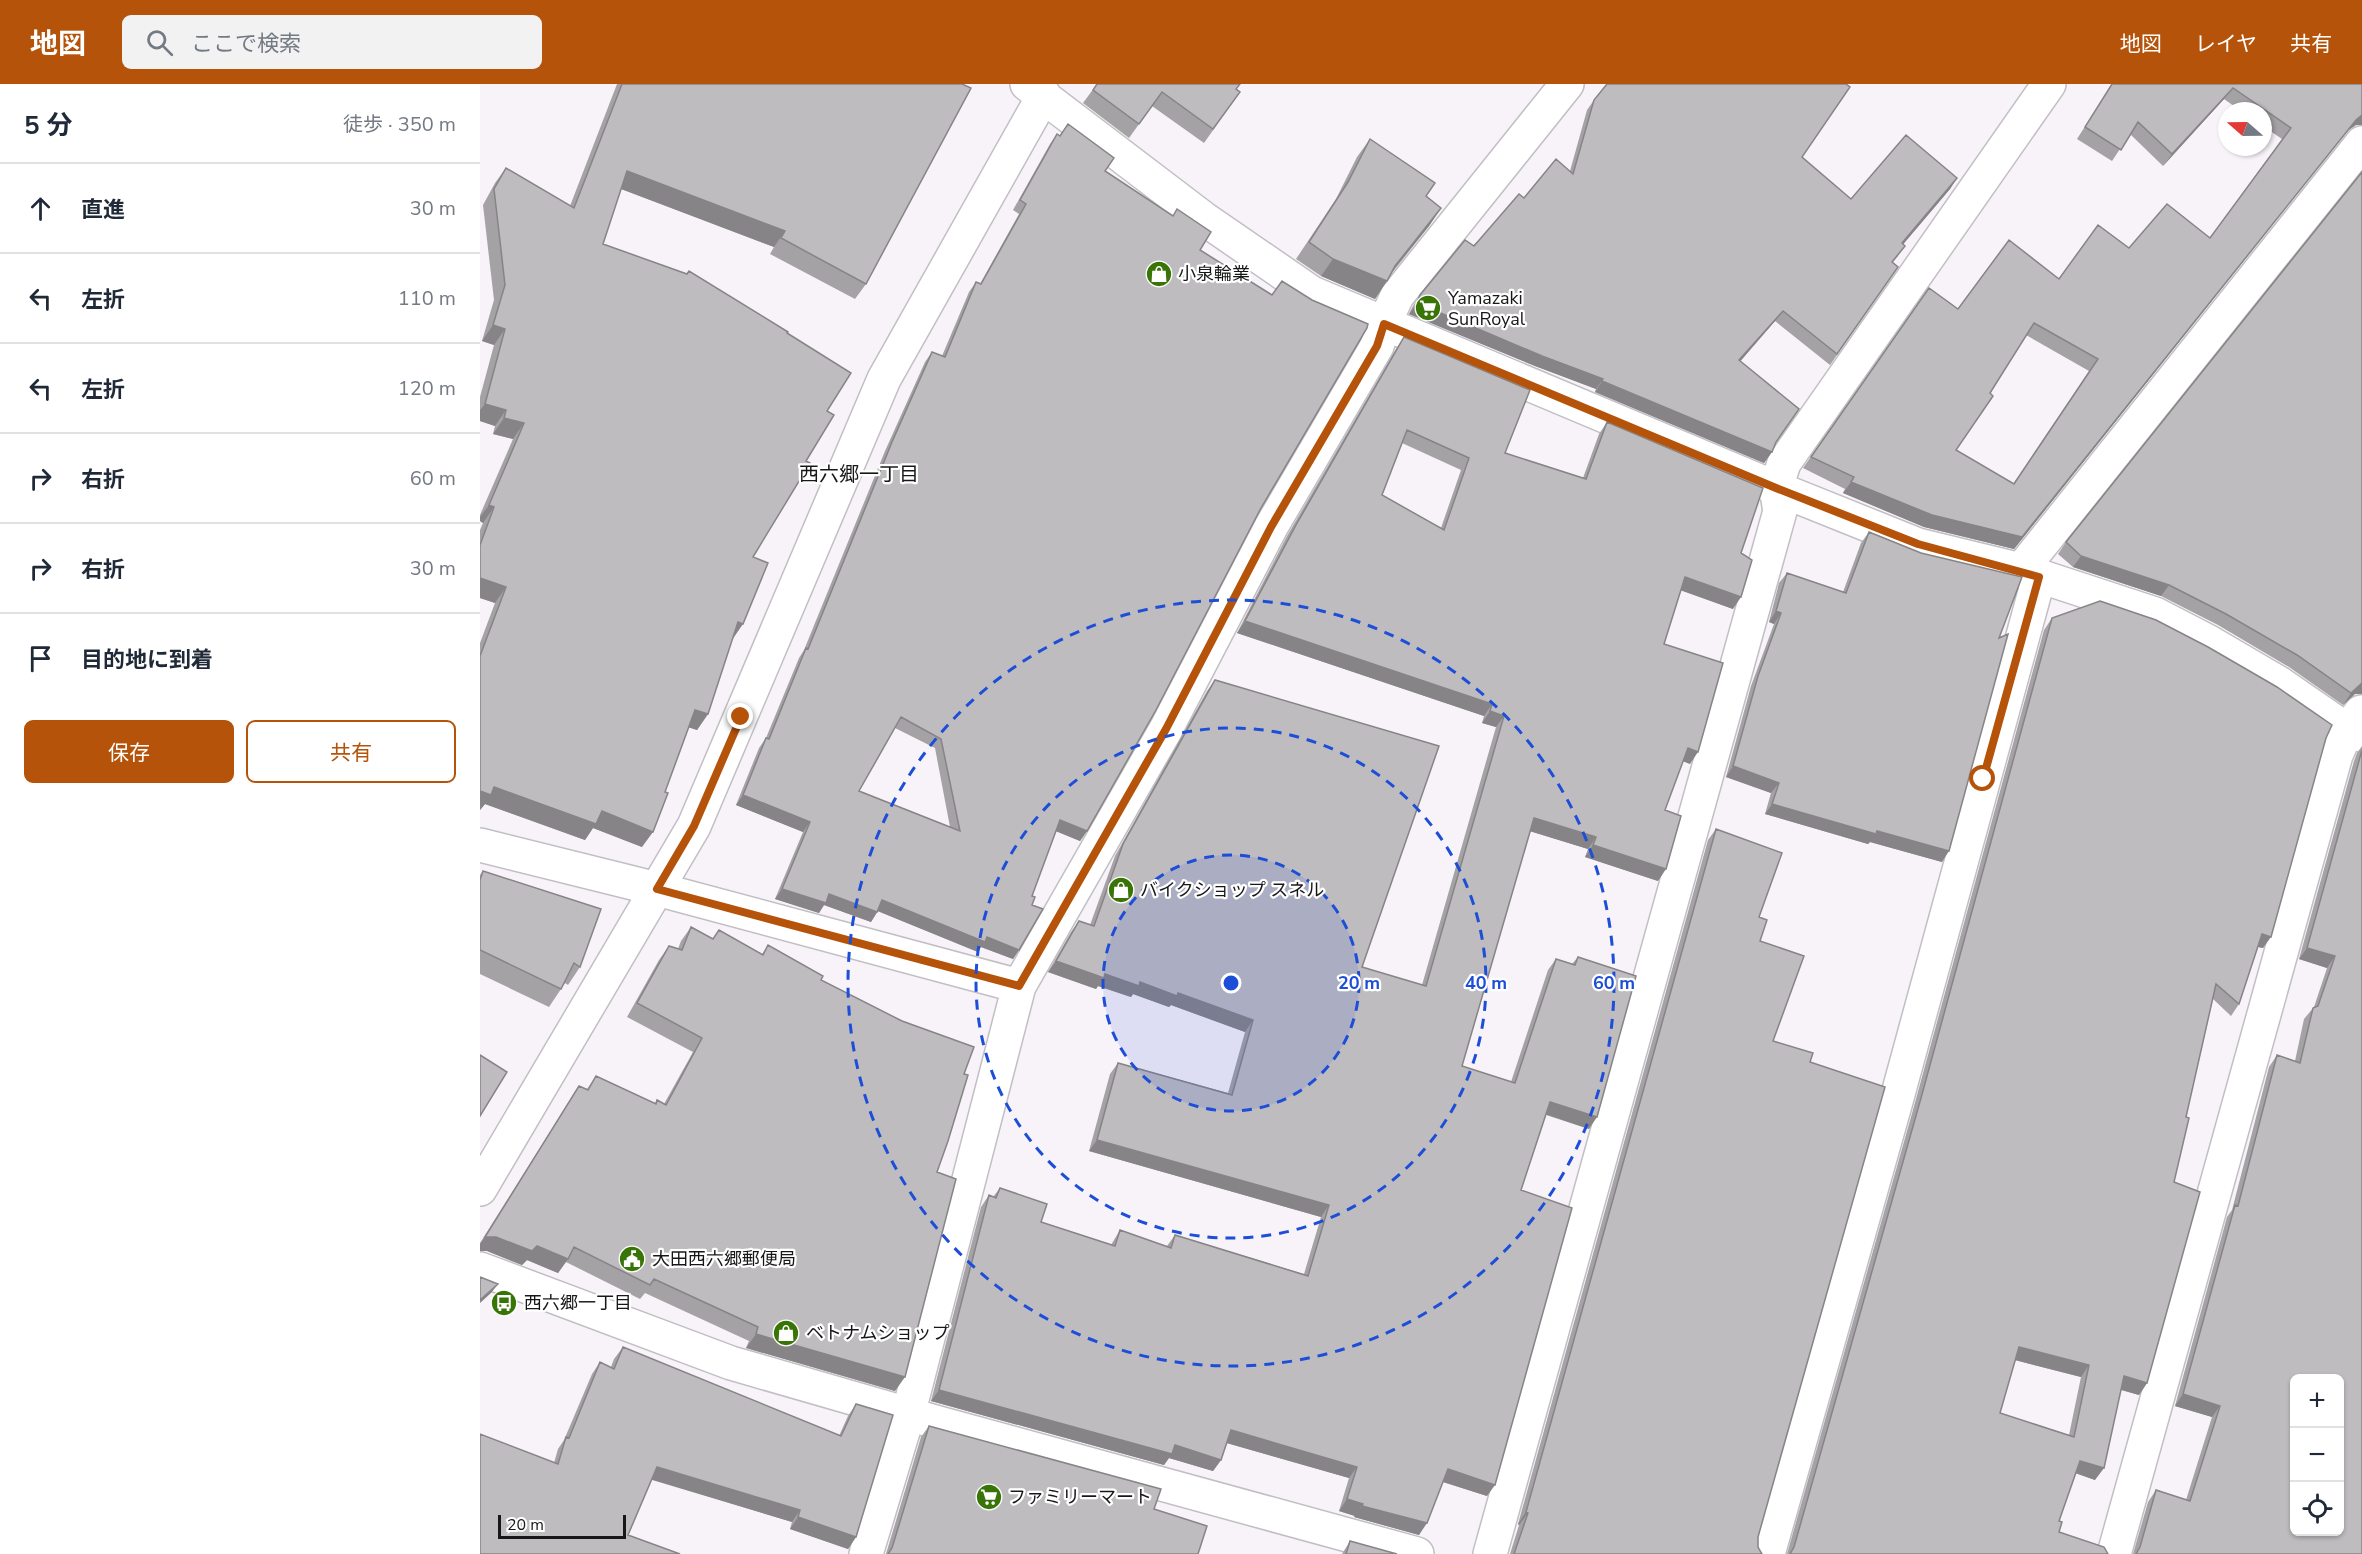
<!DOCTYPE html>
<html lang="ja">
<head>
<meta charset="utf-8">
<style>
	:root { --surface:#fff; --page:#f2f2f3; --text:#1f2937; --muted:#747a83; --line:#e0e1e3; --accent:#b45309 }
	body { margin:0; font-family:"Nunito Sans","Noto Sans JP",sans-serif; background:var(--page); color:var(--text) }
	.controls { position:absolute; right:18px; bottom:18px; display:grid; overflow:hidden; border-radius:9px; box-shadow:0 2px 4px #0004 }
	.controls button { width:54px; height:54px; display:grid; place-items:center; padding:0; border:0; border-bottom:2px solid var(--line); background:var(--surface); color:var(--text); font:30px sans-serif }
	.compass { position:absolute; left:1738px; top:18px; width:54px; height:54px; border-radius:50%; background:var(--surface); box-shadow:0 2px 4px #0004; rotate:290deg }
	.scale { position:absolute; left:18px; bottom:15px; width:128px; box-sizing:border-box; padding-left:6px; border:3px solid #181718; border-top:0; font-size:16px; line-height:21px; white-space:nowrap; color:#181718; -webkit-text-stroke:4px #fff; paint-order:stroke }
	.stop { position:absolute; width:18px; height:18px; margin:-14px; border:4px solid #b45309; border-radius:50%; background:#fff }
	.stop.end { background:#b45309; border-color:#fff; box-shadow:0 2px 6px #0008 }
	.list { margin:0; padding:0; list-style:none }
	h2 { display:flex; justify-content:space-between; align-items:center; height:78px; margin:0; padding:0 24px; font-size:26px }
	h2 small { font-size:20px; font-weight:400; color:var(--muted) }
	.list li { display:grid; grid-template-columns:39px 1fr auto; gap:18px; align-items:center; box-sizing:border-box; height:90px; padding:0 24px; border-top:2px solid var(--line) }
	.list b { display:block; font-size:22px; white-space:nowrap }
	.list em { font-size:20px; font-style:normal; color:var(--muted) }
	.actions { display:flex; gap:12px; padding:18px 24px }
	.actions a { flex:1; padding:14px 0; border:2px solid var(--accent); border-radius:9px; text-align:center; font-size:21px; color:var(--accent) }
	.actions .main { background:var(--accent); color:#fff }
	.icon { flex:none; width:33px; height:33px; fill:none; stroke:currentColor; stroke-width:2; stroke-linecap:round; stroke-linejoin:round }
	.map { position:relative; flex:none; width:1882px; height:1470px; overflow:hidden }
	header { display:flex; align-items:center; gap:36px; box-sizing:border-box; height:84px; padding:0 30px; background:var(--accent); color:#fff }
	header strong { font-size:28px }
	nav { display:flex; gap:33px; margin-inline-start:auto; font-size:21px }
	.search { width:420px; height:54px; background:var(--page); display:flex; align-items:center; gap:15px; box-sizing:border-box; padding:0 21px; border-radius:9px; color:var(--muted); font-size:22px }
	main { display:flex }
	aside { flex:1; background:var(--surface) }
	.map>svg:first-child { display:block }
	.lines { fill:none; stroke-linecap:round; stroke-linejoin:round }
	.minor-casing { stroke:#c2bfc4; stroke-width:36 }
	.minor { stroke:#fff; stroke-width:33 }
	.wall { fill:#a4a2a5; fill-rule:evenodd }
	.shaded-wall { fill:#868486 }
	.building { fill:#bfbcc0; stroke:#868486; stroke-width:1.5; fill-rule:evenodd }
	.route { stroke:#b45309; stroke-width:8 }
	.ring { fill:none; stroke:#1d4ed8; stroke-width:3; stroke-dasharray:10 8 }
	.labels { text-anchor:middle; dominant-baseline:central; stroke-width:4.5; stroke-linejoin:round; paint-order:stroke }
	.poi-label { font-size:18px; fill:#181718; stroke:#fff; text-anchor:start }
	.neighbourhood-label { font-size:20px; fill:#181718; stroke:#fff }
	.centre { fill:#1d4ed8; stroke:#fff; stroke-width:3 }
	.ring-label { font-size:18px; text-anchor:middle; font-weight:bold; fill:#1d4ed8; stroke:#fff; stroke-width:4.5; stroke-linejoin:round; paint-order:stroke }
</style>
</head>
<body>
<header>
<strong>地図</strong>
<div class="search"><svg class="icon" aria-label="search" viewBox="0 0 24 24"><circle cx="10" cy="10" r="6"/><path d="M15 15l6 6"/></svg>ここで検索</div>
<nav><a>地図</a><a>レイヤ</a><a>共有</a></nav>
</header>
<main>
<aside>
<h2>5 分<small>徒歩 · 350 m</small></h2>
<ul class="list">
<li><svg class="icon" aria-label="ahead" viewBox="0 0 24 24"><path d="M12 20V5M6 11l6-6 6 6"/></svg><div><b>直進</b></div><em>30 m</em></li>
<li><svg class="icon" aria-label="left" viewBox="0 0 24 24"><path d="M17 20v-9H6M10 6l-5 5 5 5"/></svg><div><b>左折</b></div><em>110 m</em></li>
<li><svg class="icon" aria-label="left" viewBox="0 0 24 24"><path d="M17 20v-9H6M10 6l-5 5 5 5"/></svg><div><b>左折</b></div><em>120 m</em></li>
<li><svg class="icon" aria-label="right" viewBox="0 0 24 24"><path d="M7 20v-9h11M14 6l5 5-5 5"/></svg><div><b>右折</b></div><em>60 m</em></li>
<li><svg class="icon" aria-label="right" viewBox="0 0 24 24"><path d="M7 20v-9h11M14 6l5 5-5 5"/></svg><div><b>右折</b></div><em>30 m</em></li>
<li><svg class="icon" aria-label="arrive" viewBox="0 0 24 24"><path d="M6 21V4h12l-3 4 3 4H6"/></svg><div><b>目的地に到着</b></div></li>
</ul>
<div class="actions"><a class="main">保存</a><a>共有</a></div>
</aside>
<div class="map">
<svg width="1882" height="1470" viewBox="0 0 1882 1470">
	<rect width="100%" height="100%" fill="#f7f3f8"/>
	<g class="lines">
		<g class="minor-casing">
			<path id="minor" d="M547,0L723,134L832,209L1296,404L1438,461L1541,486L1675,530L1729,558L1799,599L1867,646L1882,651
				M1541,486L1882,59
				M0,761L177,805L539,902
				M0,1105L214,742L404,295L564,11
				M0,1185L251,1279L459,1339L937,1470
				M386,1470L428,1331L539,902L686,645L791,443L897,262L904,240L917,212L1087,0
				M1010,1470L1300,427L1296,404L1304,379L1569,0
				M1288,1470L1415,1021L1559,493
				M1634,1470L1856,671L1867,646L1881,628"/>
		</g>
		<use href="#minor" class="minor"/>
	</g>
	<path class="wall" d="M137,0H482L386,200L375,215L290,170L294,163L141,105L123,160L307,249L347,327L326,377L273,473L252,556L228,630L217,646L209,643L162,763L113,744L105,756L5,720L0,726V559L15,519L0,514V446L3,439L0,437V431L33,355L13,350L15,342L0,337V313L14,261L2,257L14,216L3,121L15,99L26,84L90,122Z
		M617,0L757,5L760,8L724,59L672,22L649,54L603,19Z
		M1632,0H1882L1876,41L1867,47L1534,465L1444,443L1363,409L1365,405L1323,384L1449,204L1478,225L1579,195L1649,164L1730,154L1802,55L1783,42V27H1761L1744,15L1683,82L1650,50L1632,77L1597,55ZM1546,251L1609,287L1533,400L1476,366L1510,309Z
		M1114,16L1322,73L1371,115L1477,94L1470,105L1423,160L1418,172L1413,178L1418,183L1350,281L1295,237L1260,277L1296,358L1292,368L1284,379L1115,308L1116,305L1055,282L929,230L933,222L940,211L1044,114L1090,87L1107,26Z
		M577,50L625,87L720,166L781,424L607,747L600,757L576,747L552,812V821L539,866L533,875L501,863L498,868L398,827L391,838L344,821L339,829L295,815L323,748L256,721L279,664L286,654L319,574L324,566L405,367L445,278L452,268L462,272L489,208L496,198L500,200L539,130L533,126L570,60ZM415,644L455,664L470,743L379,707Z
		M890,55L946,112L961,124L949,142L912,189L895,215L841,192L816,175L856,115L877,73Z
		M1882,88L1875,610L1863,621L1809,583L1738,541L1681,512L1593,483L1578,470L1586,458Z
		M924,253L1025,369L1103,394L1119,350L1127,338L1261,469L1253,525L1201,506L1184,560L1210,680L1203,677L1185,726L1178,797L1105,773L1108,765L1050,747L982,982L1031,998L1068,886L1076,875L1092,880L1098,873L1109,1045L1066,1031L1041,1106L1007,1412L963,1398L939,1451L874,1433L875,1432L859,1427L869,1394L747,1359L741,1376L733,1387L689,1374L684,1381L451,1317L501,1123L509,1111L513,1113L520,1104L561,1138L631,1161L640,1146L687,1162L695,1151L824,1190L841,1133L609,1067L630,990L638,979L748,1009L765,948L691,921L689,923L653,910L651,913L618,902L616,905L568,888L591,848L599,837L610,841L635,772L727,607L735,596L882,883L942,901L1016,643L1002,639L1004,632L757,549L807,452L916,265ZM922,359L981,386L961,444L902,411Z
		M1389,448L1519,554L1462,778L1390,758L1388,760L1285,730L1291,709L1246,693L1271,602L1294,540L1289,538L1299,499L1307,489L1363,508L1381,459Z
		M1572,534L1846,654L1783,864L1778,863L1759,920L1751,932L1733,915L1706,1033L1694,1098L1667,1299L1659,1311L1641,1306L1615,1396L1596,1389L1579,1437V1448L1628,1470H1307L1433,1026L1564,546ZM1535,1276L1601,1293L1589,1351L1520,1329Z
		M1882,662V1470H1653L1668,1418L1676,1406L1706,1416L1732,1333L1695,1322L1747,1133L1752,1126L1789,983L1797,971L1815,977L1824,935L1834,923L1847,884L1819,875L1874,677L1877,669Z
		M1236,745L1279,833L1280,857L1293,957L1330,978L1278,1453V1463L1282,1470H1030L1039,1441L1038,1440L1228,756Z
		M3,787L100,883L88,901L85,899L69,923L0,890V791Z
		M211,843L233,855L239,846L282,870L288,861L484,990L457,1088L415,1307L266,1264L269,1257L165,1209L160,1215L86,1178L78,1189L47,1176L42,1181L7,1167H0V1159L90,1016L99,1002L107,1005L116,992L175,1019L177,1016L184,1020L213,968L147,933L179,876L189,862L198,865L201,857Z
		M143,1263L359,1352L368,1332L376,1320V1453L368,1465L310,1445L312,1438L172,1395L148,1451L0,1470L74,1379L78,1365L84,1356L112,1290L120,1278L131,1283L134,1275Z
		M449,1342L674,1425L718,1470H406L441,1353Z
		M870,1457L917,1470H862Z"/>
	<path class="shaded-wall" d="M1753,4L1744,15L1683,82L1692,70Z
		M1882,31V41H1876L1867,47L1534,465L1444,443L1363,409L1371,398L1542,453L1876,36Z
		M147,87L305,147L294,163L136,103Z
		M1477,94L1470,105L1415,170L1422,159Z
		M961,124L949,142L905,196L907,197L895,215L841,192L853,175L915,182Z
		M937,219L1123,295L1116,305L1055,282L929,230Z
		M1303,227L1295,237L1252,287L1259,276Z
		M13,241L25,245L14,261L2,257Z
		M1122,297L1292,368L1284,379L1115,308Z
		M5,320L26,326L15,342L0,337V326Z
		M24,334L44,339L33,355L13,350Z
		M9,421L14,423L3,439L0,437V433Z
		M1601,472L1689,501L1681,512L1593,483Z
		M1205,493L1261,513L1253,525L1197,505Z
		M0,494L26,503L15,519L0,514Z
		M1296,527L1301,529L1294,540L1289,538Z
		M765,537L1012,620L1004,632L757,549Z
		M258,538L263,540L252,556Z
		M1882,599V610H1875L1863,621L1871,609Z
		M215,626L228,630L217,646L204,642Z
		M1010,627L1024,632L1016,643L1002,639Z
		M1208,664L1218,668L1210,680L1200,676Z
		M1253,682L1299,699L1291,709L1246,693Z
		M14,703L122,727L173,748L162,763L113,744L105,756L5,720L0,726V707Z
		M263,711L330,738L323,748L256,721Z
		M1292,720L1397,747L1469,767L1462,778L1390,758L1388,760L1285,730Z
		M1054,734L1116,753L1108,765L1046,746Z
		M580,736L607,747L600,757L573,746Z
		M1113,761L1186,785L1178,797L1105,773Z
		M302,805L349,810L397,828L391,838L344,821L339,829L295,815Z
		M402,816L507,853L539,866L533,875L501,863L498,868L395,826Z
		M1782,850L1791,853L1783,864L1774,862Z
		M1827,864L1855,872L1847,884L1819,875Z
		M576,877L625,890L660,898L698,909L773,936L765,948L691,921L689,923L653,910L651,913L618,902L616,905L568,888Z
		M1070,1018L1117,1033L1109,1045L1062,1029Z
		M617,1056L849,1121L841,1133L609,1067Z
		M5,1153H16L57,1162L88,1175L78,1189L47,1176L42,1181L7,1167H0V1160Z
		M18,1200L11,1209L0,1219V1216Z
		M276,1250L425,1293L415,1307L266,1264Z
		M1539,1263L1609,1281L1601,1293L1531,1275Z
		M1644,1292L1667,1299L1659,1311L1635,1304Z
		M459,1306L695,1361L741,1376L733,1387L689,1374L684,1381L451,1317Z
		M1703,1310L1740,1322L1732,1333L1695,1322Z
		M751,1346L877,1383L869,1394L743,1358Z
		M1600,1377L1624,1384L1615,1396L1592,1388Z
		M177,1383L320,1426L312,1438L169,1395Z
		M968,1385L1015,1401L1007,1412L960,1397Z
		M867,1415L883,1420L875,1432L859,1427Z
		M882,1422L947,1439L939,1451L874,1433Z
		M1046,1428L1048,1429L1039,1441L1038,1440Z
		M318,1433L376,1453L368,1465L310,1445Z"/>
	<path class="building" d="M142,0H482L491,4L386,200L301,154L305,147L147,87L123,160L207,190L209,187L308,248L307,249L371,289L347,327L354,331L326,377L330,379L273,473L288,479L263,540L258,538L228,630L215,626L185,708L188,709L173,748L122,727L116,740L14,703L11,711L0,707V572L26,503L0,494V461L14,423L9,421L44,339L24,334L26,326L5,320L25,245L13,241L25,201L14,105L26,84L94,124Z
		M617,0H760L756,5L760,8L733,45L682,8L659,40L613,6Z
		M1127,0H1366L1370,3L1322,73L1371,115L1426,51L1477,94L1422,159L1425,162L1412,178L1418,183L1357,270L1303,227L1259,276L1319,325L1296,358L1292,368L1122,297L1123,295L1062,272L937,219L940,211L985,156L994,162L1039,110L1044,114L1076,75L1093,90L1114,16Z
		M1632,0H1882V31L1876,36L1542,453L1452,431L1371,398L1374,393L1331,373L1449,204L1478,225L1529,156L1579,195L1618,141L1649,164L1687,120L1730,154L1811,44L1753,4L1692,70L1658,38L1641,66L1605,43ZM1554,239L1618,275L1534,400L1476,366L1513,312L1510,309Z
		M588,40L634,74L625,87L693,132L697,125L731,148L720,166L792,211L802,197L832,216L888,240L887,244L781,424L676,626L607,747L580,736L552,812L555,813L552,821L563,825L539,866L507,853L505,858L402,816L397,828L349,810L346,819L302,805L330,738L263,711L286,654L289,655L326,564L328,565L412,358L452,268L465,273L496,198L501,200L546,120L540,116L577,50L580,52ZM421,633L461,655L480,747L379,707Z
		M890,55L955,99L946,112L961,124L915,182L907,197L853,175L829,158L868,98Z
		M1882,88V599L1871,609L1817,571L1746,530L1689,501L1601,472L1586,458Z
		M924,253L1050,306L1025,369L1106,395L1127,338L1283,404L1261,469L1272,476L1261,513L1205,493L1184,560L1243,579L1218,668L1208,664L1185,726L1201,732L1186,785L1113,761L1116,753L1054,734L982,982L1035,999L1076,875L1095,881L1098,873L1156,892L1117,1033L1070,1018L1041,1106L1092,1124L1015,1401L968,1385L947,1439L882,1422L883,1420L867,1415L877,1383L751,1346L741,1376L695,1361L692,1370L459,1306L509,1111L516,1114L520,1104L567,1120L561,1138L635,1162L640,1146L691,1164L695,1151L828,1192L849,1121L617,1056L638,979L752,1011L773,936L698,909L697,912L660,898L659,902L625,890L624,894L576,877L599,837L614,842L643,760L735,596L959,662L882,883L946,902L1024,632L1010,627L1012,620L765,537L816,441ZM927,346L989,374L964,446L902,411Z
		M1389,448L1441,469L1542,493L1519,554L1528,550L1469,767L1397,747L1396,750L1292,720L1299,699L1253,682L1278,592L1301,529L1296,527L1307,489L1366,509Z
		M1620,517L1676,536L1728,563L1797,603L1852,641L1846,654L1791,853L1782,850L1759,920L1736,900L1706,1033L1709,1034L1694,1098L1720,1108L1667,1299L1644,1292L1624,1384L1600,1377L1579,1437L1582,1438L1579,1448L1624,1463L1628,1470H1310L1314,1463L1441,1014L1572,534ZM1539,1263L1609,1281L1594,1353L1520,1329Z
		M1882,666V1470H1656L1660,1463L1676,1406L1710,1417L1740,1322L1703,1310L1755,1121L1758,1122L1797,971L1820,979L1833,924L1838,922L1855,872L1827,864ZM1815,1294H1860V1448H1815Z
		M1236,745L1302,769L1279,833L1287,836L1280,857L1324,872L1293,957L1333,969L1330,978L1405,1003L1278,1453V1463L1282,1470H1034L1048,1429L1046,1428Z
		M3,787L121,825L100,883L94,879L81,905L0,866V796Z
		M211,843L233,855L239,846L283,871L288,861L343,892L341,896L422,937L494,963L484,990L488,991L468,1057L457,1088L476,1095L425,1293L276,1250L278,1243L174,1195L170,1201L94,1163L88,1175L57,1162L52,1167L16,1153H5L99,1002L108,1006L116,992L176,1020L177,1016L186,1021L222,954L157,919L189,862L202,866Z
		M0,971L27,988L0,1032Z
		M0,1193L18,1200L0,1216Z
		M143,1263L361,1352L376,1320L413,1331L376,1453L318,1433L320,1426L177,1383L148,1451L200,1470H0V1350L78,1380L86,1353L89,1354L120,1278L134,1285Z
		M449,1342L681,1405L674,1425L727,1442L718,1470H408L412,1464Z
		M870,1457L917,1470H866Z"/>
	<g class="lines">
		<path class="route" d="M261,633L214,742L177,805L539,902L686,645L791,443L897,262L904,240L1296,404L1438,460L1559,493L1503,695"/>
	</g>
	<circle cx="751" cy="899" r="128" fill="#1d4ed8" fill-opacity=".12"/>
	<g class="ring">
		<circle cx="751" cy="899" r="128"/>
		<circle cx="751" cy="899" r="255"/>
		<circle cx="751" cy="899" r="383"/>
	</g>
	<defs>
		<g id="shop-disc" transform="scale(1.35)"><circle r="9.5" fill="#397407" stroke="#fff"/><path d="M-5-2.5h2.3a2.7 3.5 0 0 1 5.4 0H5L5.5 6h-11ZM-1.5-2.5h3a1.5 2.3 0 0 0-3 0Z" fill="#fff"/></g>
		<g id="supermarket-disc" transform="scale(1.35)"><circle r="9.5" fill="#397407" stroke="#fff"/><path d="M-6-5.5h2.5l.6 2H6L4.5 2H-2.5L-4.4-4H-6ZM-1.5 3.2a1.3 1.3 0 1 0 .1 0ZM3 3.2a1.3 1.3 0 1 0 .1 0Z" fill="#fff"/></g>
		<g id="civic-disc" transform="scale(1.35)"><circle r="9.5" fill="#397407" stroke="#fff"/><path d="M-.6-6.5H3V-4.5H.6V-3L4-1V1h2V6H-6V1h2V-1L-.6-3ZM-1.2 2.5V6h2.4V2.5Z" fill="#fff"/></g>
		<g id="bus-disc" transform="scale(1.35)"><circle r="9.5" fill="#397407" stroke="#fff"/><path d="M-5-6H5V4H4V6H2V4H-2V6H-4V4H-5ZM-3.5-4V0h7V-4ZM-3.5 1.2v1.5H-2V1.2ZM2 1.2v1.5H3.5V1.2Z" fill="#fff"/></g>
	</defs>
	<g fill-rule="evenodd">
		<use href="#shop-disc" x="679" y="190"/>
		<use href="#supermarket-disc" x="948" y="224"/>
		<use href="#shop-disc" x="641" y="806"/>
		<use href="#civic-disc" x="152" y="1175"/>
		<use href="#bus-disc" x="24" y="1219"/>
		<use href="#shop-disc" x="306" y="1249"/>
		<use href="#supermarket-disc" x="509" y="1413"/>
	</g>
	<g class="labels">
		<g class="poi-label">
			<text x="698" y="190">小泉輪業</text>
			<text x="968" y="214">Yamazaki<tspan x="968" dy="21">SunRoyal</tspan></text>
			<text x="660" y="806">バイクショップ スネル</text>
			<text x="172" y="1175">大田西六郷郵便局</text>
			<text x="44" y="1219">西六郷一丁目</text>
			<text x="326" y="1249">ベトナムショップ</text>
			<text x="528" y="1413">ファミリーマート</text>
		</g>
		<g class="neighbourhood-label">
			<text x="379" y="390">西六郷一丁目</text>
		</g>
	</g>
	<circle cx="751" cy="899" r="9" class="centre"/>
	<g class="ring-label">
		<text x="879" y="905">20 m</text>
		<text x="1006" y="905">40 m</text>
		<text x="1134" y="905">60 m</text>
	</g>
</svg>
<div class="controls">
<button>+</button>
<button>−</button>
<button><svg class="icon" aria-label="locate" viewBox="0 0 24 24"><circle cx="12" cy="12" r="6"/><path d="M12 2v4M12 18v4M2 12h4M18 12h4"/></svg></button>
</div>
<svg class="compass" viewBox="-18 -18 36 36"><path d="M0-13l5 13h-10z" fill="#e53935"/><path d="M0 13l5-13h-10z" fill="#747a83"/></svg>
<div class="scale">20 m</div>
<div class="stop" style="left:1503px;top:695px"></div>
<div class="stop end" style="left:261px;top:633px"></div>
</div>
</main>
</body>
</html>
